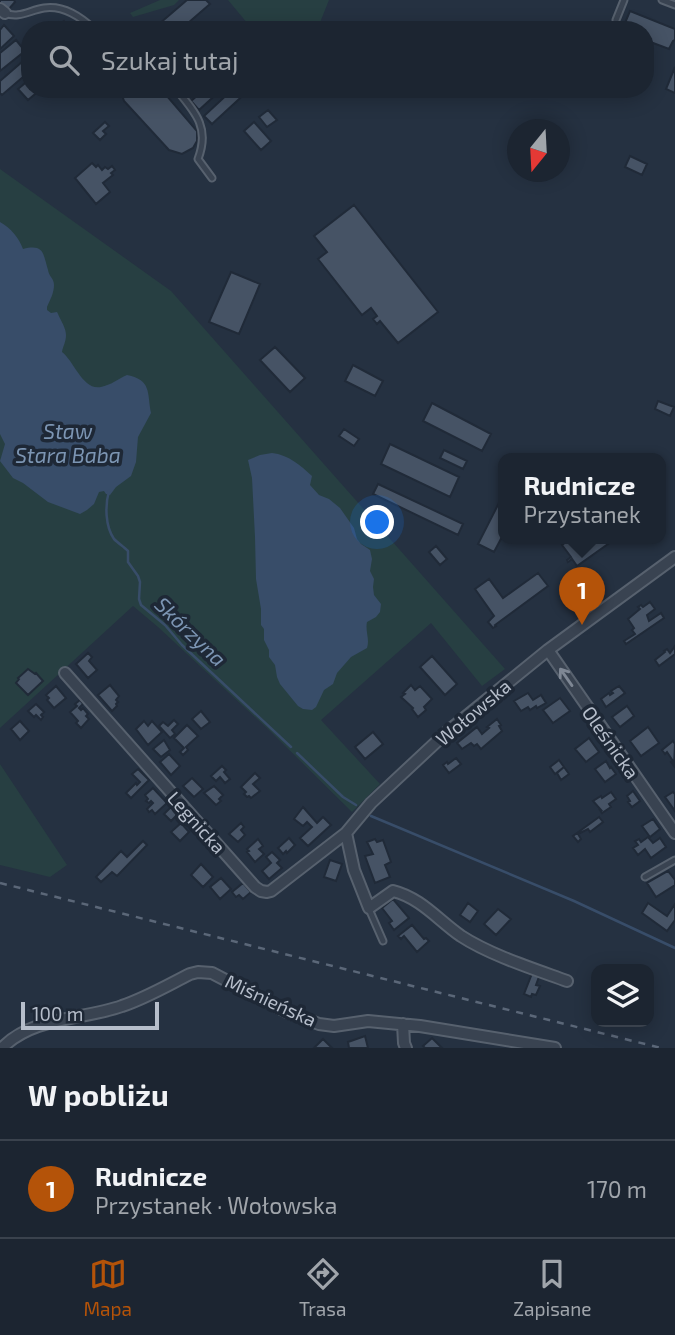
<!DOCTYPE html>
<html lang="pl">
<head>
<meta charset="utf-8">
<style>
	:root { --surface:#1c2531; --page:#29313d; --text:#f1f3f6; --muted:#a0a5ab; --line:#3a424d; --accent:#b45309 }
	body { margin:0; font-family:"Exo 2",sans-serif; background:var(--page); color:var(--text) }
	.controls { position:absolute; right:21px; bottom:21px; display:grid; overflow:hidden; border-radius:14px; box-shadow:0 4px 18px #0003 }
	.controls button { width:63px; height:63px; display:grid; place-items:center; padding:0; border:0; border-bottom:2px solid var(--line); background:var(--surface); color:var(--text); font:35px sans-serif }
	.compass { position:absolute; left:507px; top:119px; width:63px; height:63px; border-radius:50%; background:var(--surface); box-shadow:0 4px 18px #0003; rotate:198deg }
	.scale { position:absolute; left:21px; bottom:18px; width:138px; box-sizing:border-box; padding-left:7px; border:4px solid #b6becb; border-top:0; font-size:19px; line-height:24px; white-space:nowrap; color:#b6becb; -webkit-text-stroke:5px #1e2836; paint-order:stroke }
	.you { position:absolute; left:378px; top:523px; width:24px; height:24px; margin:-18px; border:5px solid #fff; border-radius:50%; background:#1a73e8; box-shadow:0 0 0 10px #1a73e833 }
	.badge { display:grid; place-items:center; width:46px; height:46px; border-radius:50%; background:var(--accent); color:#fff; font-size:23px; font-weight:700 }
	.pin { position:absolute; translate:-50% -58px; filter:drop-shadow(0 2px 4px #0008) }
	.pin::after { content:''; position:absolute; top:37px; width:24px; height:21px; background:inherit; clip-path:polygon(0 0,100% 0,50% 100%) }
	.popup { position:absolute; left:498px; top:453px; width:168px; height:91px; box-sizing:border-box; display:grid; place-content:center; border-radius:14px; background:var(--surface); filter:drop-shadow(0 2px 5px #0005); font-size:23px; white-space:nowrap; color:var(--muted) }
	.popup b { font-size:26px; color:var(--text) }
	.popup::after { content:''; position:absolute; left:50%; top:100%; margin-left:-14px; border:14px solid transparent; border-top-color:var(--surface) }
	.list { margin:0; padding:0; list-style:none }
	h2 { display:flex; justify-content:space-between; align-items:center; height:91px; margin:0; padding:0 28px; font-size:30px }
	h2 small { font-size:23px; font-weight:400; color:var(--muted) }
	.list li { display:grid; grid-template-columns:46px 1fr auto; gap:21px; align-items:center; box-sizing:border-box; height:98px; padding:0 28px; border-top:2px solid var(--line) }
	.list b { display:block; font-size:26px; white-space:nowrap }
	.list p { margin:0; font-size:23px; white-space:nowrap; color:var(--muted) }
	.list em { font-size:23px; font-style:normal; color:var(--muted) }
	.icon { flex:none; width:38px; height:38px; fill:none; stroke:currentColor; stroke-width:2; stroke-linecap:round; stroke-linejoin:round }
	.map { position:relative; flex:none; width:675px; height:1048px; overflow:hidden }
	.search { position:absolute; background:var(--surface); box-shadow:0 4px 18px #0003; left:21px; right:21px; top:21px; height:77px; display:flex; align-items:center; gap:18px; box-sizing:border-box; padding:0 24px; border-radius:28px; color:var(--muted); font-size:26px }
	.sheet { height:189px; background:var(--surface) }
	nav { display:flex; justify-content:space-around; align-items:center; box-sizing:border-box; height:98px; border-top:2px solid var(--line); background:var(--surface); font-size:19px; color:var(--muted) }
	nav a { display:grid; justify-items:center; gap:4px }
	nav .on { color:var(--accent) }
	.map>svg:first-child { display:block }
	.green { fill:#273f42 }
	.water { fill:#384d69 }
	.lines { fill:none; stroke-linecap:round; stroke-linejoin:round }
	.stream { stroke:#384d69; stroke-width:2.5 }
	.building { fill:#465365; stroke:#202a38; stroke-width:2 }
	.lane-casing { stroke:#57616e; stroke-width:9 }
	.street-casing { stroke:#57616e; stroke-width:14 }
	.lane { stroke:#394351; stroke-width:5 }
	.street { stroke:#394351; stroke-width:10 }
	.rail { stroke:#5b6778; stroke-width:2.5; stroke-dasharray:7 7; stroke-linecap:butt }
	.oneway { stroke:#7e8794 }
	.labels { text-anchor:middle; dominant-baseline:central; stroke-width:7; stroke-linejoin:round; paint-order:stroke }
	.street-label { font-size:19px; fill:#b6becb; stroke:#1e2836 }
	.water-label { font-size:21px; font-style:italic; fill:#7c95b3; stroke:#1e2836 }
</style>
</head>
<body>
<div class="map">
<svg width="675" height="1048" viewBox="0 0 675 1048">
	<rect width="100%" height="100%" fill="#253141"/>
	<path class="green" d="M160,0H179L174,5L133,17L130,13Z
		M228,0H329L317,30H253Z
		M0,169L171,291L505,669L482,686L431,623L321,720L380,784L352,812L269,730L158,627L133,606L0,728Z
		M0,764L67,865L50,877L0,865Z"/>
	<path class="water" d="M0,222C11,228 19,238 23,249C44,244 43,253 48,270C49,277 54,278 54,285C54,293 50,300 47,307V310L51,313L57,312L58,314C61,321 66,328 66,335C66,342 63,346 62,352C74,361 83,391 101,387C111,385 118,379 127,375C152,380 147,393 151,413L138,437L136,462L131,476L116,487L110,495L106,494L104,491L99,492L94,504L87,510L80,514L48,502L23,483L13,478L0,461L5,444L0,434Z
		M272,453C289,455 300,465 312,476L310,485L319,495L329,499L340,508L354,528L357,539L361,544L370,550L372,559L370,571L374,579L373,587L374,595L381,604L380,612L376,617L367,622C365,631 370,639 367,648L351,657L337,673L333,684L324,690L316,707L312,710L303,709L298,706L280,684L277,677L275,665L269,657V650L264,640V629L261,625V609L256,579L255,537L252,478L248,460L260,455Z"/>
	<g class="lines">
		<path class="stream" d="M109,491C105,505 105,526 114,539C118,543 124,547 128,551V562L138,576L140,582L139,599L141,605L165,625L182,645L291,747
			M297,753L343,797L356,805
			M371,816L574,901L675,948"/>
	</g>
	<path class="building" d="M0,0H14L15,2L8,10L0,3Z
		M187,0H206L210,4L180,30H152Z
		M630,11L675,29V40L673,41L669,49L645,40V30H622Z
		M64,21L71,30H59L54,24L58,22L60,24Z
		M4,25L14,36L0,49V30Z
		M16,40L25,51L0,71V53Z
		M30,55V71L2,95L0,93V81Z
		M675,67V93L666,89Z
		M30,79V89H41L28,100L18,89Z
		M120,89H161L197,131V141L193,148L182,154L169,150L124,101Z
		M205,89H222L199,110L191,101Z
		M233,89H250L212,124L204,116Z
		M268,110L277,120L267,127L259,117Z
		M105,122L109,126L103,131L106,134L100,140L93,133Z
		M254,122L271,141L261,150L244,131Z
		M630,156L647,164L642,175L625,167Z
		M92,163L96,167L98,165L102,170L105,167L108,169L112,166L115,170L111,173L113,175L103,183L110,192L96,204L75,178Z
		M354,205L438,312L398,343L380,321L377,324L373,319L377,316L371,308L362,315L318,259L327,252L314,236Z
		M231,272L260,284L239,334L209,322Z
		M275,347L305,378L290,392L260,360Z
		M353,365L383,381L375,396L345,381Z
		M658,401L674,407L670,416L655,409Z
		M432,403L491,434L482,451L423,421Z
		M344,429L359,439L354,446L339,436Z
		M390,444L459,477L450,497L381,464Z
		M444,450L467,461L463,469L440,458Z
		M378,484L463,524L458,535L373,494Z
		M503,495V535L494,552L478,544Z
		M570,539H615L577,566L572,559L568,562L567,560L571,557L562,545Z
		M436,546L447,559L440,565L429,552Z
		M538,573L548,586L495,625L496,626L493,628L488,622L494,616L475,589L489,579L503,598Z
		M650,602L655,609L647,615L649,621L661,613L664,618L626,644L624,641L635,634L632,630L634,628L628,619L640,609L638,607L641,605L643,607Z
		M675,646V654L659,666L655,660L665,652L664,651L667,649L670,653Z
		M88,653L92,657L89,661L97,670L88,678L76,664Z
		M432,656L457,684L445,695L420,667Z
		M28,669L35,674L36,673L43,681L28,695L16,683L19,679L18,678Z
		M110,685L119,696L116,700L118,702L116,704L117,706L112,711L98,695Z
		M411,685L415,690L420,686L432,699L424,707L426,710L418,717L412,709L413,708L401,697L405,694L403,693Z
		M56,686L66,698L54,708L47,700L49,698L46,695Z
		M619,686L625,693L606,707L601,699L609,693L610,695L613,693L611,691Z
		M528,693L533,700L541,695L546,703L537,708L536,706L530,710L528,707L521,711L514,701Z
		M560,698L570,711L553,723L543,710Z
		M80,700L83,704L79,708L81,710L83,708L88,714L86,716L89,719L81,728L76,723L78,721L70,712L77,706L75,704Z
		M36,704L44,712L41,715L43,717L41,720L36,715L34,717L28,711Z
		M627,706L634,716L620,727L612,717Z
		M201,711L210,722L201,729L192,719Z
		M497,719L501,725L499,726L502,731L481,749L477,744L474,746L471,743L462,749L457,743L477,727L482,734L489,728L487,727Z
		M174,720L178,724L172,730L175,734L170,738L159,726L163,722L168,726Z
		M20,721L29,731L20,740L11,729Z
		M144,721L148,726L152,721L162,732L148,745L136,729Z
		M187,725L198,736L186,747L188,750L183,755L180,752L184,748L174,738Z
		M648,727L659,743L641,756L630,741Z
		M373,732L383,744L365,759L355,747Z
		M589,738L599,752L586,762L575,749Z
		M164,740L170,750L161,757L153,749Z
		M673,741L675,744L674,766L671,762L673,761L667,752L665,754L662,750Z
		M169,754L180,766L171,775L160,762Z
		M456,758L461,764L449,773L443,765L447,762L448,764Z
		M559,760L564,767L555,774L550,767Z
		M606,761L610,768L611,767L616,774L605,782L595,769Z
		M222,766L226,770L224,772L230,779L225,783L220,777L216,781L211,776Z
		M564,767L569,774L561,780L557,773Z
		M138,769L149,780L131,798L126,793L136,783L137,785L140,782L132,774Z
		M255,773L260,778L253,784L260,791L251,798L249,796L247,797L244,794L246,792L241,787Z
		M192,778L203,789L194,797L183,786Z
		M214,786L223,795L219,799L221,801L216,805L204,793Z
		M153,788L167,803L155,814L152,810L149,812L147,809L153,803L151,801L149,803L146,801L148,799L145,795Z
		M633,791L640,801L632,807L628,802L630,801L627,796Z
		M611,792L616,799L609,804L611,807L602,813L600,810H601L593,801L601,796L602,798Z
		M673,792L675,794V811L665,797Z
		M172,806L179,813L171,821L164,814Z
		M303,807L317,823L323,817L331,825L308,846L300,838L312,827L307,822L303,826L294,819Z
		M599,817L603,822L590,832L588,829L578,834L581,839L578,842L573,836Z
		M653,819L660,829L650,837L642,826Z
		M181,823L189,832L180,841L171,832Z
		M241,823L244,827L241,830L245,835L238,842L229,834Z
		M648,837L653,843L660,838L666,847L651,858L645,849L638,855L633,848L638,845L635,841L639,839L641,842Z
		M289,838L295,845L287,853L286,851L283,854L278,848Z
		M258,839L263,846L259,849L264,854L255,862L247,852L249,851L247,849Z
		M375,839L377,842L383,840L391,862L385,865L390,877L375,883L365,856L373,854L367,842Z
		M143,841L147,845L117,876L112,872L101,882L96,877L121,851L127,857Z
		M272,852L280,860L277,863L282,868L269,879L262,871L271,863L266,857Z
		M330,860L342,864L336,881L324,877Z
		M201,864L213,877L203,887L191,875Z
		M668,871L675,880V885L656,897L647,883Z
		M221,878L231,889L220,899L210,887Z
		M243,883L251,892L243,899L239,895L236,897L232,892Z
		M393,899L409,918L394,930L389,923L392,921L382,908Z
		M468,903L478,911L470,922L460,915Z
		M648,903L667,916L675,904V920L667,931L642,913Z
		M498,909L511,919L496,935L484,924Z
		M412,925L424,939L426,938L429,941L417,952L404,936L401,939L398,936Z
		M533,971L540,974L536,985L540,986L536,995L532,994L531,997L524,994Z
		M365,1036L368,1048H349L348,1042Z
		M432,1038L442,1048H425L423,1046Z
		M323,1039L332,1048H314Z"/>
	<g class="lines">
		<g class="lane-casing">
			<path id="lane" d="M662,0L675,5
				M5,13C19,19 30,10 44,8C64,5 81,17 95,30
				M616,20L624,0
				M176,89C196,113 210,128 198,159L212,178
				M645,877L675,860
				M369,909L383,941"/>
		</g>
		<g class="street-casing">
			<path id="street" d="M0,9L5,13
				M548,650L675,833
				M65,673L255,887L261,891L267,892L271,891L346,833L371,803L447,732L548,650L675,557
				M346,833L354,870L369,908L393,891C421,898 438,920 461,936C490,955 534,969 567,981
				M403,1024L404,1043L406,1048
				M2,1048C33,1016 83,1020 122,1006C146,998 168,985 190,974L198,972L212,973L287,1012L319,1024L334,1026L368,1021L420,1026L555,1048"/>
		</g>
		<use href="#lane" class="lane"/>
		<use href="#street" class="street"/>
		<path class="rail" d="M0,883L661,1048"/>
	</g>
	<defs><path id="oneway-shaft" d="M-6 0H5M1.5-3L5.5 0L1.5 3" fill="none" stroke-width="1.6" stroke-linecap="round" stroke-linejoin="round" transform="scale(1.75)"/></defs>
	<use class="oneway" href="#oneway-shaft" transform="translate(566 677) rotate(-125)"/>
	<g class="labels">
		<g class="street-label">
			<text transform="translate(473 712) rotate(-40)">Wołowska</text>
			<text transform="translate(611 742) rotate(55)">Oleśnicka</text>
			<text transform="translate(197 822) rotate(48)">Legnicka</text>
			<text transform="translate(271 1000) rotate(25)">Miśnieńska</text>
		</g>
		<g class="water-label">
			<text x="68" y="430">Staw<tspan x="68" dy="24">Stara Baba</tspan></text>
			<text transform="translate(191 631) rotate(44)">Skórzyna</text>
		</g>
	</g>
</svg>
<div class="controls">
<button><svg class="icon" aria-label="layers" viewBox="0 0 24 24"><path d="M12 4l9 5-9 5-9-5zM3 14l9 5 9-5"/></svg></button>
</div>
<svg class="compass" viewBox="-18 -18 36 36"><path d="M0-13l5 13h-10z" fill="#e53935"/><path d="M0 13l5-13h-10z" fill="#a0a5ab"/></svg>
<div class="scale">100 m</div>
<div class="you"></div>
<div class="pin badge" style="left:582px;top:625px">1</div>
<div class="popup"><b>Rudnicze</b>Przystanek</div>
<div class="search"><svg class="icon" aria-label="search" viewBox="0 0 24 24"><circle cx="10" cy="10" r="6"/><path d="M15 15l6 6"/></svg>Szukaj tutaj</div>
</div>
<section class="sheet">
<h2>W pobliżu<small></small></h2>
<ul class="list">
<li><span class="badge">1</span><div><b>Rudnicze</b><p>Przystanek · Wołowska</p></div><em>170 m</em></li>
</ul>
</section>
<nav>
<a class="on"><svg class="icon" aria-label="map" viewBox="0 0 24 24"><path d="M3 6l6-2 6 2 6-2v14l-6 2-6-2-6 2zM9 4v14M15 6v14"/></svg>Mapa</a>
<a><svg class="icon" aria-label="directions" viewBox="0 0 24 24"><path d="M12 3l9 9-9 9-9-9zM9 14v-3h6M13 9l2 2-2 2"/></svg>Trasa</a>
<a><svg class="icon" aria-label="saved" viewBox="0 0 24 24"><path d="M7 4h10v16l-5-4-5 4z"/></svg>Zapisane</a>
</nav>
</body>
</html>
